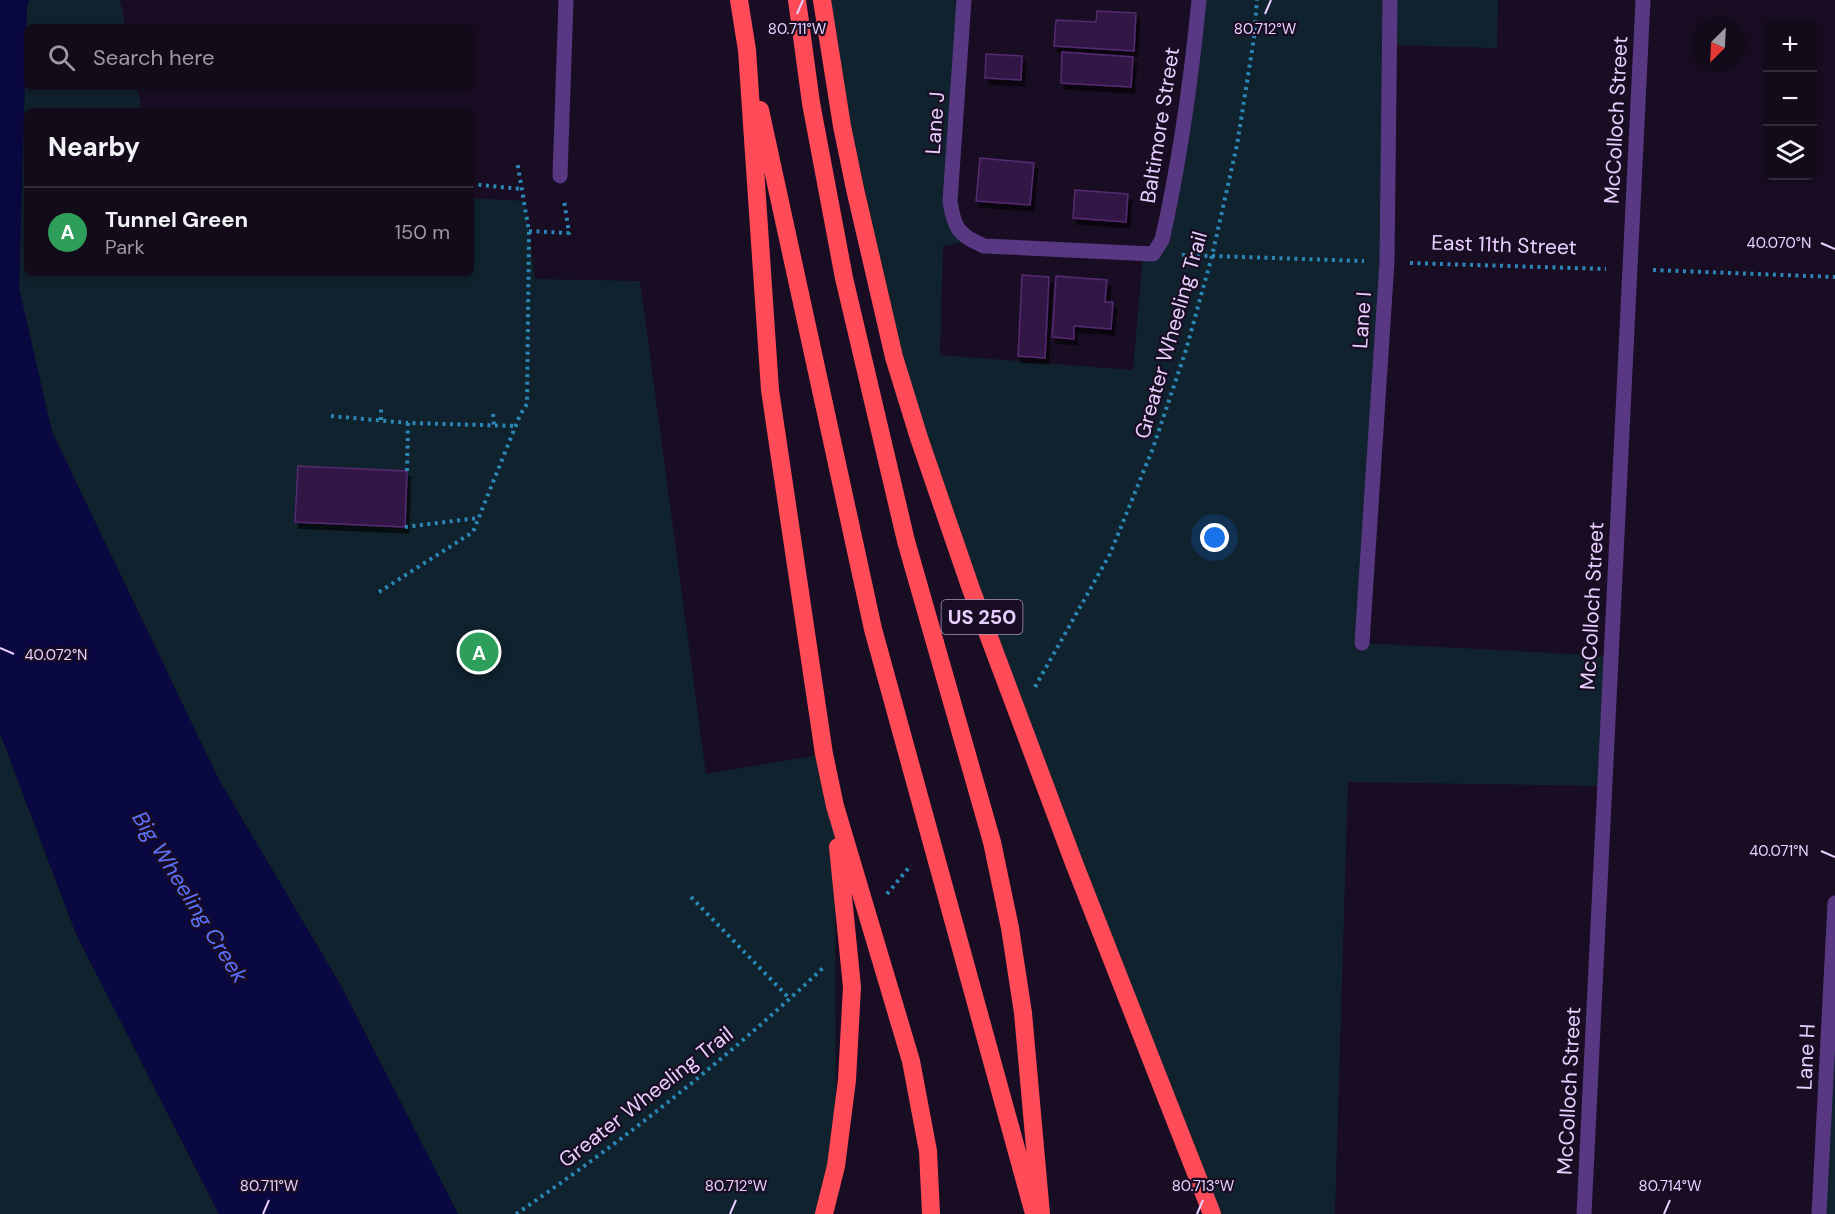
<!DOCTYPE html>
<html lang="en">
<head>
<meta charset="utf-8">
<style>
	:root { --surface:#130a1a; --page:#201827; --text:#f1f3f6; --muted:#9d9aa2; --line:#322b39; --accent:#007dfa }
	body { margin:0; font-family:"DM Sans",sans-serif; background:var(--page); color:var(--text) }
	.controls { position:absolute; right:18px; top:18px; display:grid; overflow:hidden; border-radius:9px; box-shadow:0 3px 9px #0003 }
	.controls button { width:54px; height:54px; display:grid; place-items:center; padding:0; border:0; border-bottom:2px solid var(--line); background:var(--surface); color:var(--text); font:30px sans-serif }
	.compass { position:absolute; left:1691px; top:18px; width:54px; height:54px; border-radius:50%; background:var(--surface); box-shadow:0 3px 9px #0003; rotate:204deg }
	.you { position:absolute; left:1215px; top:538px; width:21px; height:21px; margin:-15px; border:4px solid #fff; border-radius:50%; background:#1a73e8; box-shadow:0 0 0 9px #1a73e833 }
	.badge { display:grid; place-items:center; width:39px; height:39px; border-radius:50%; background:var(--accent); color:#fff; font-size:20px; font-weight:700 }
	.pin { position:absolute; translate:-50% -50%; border:3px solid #fff; box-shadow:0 2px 6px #0006 }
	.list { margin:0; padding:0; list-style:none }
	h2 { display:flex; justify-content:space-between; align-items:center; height:78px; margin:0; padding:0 24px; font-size:26px }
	h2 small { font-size:20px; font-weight:400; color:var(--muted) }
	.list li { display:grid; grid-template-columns:39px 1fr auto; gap:18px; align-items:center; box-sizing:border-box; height:90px; padding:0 24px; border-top:2px solid var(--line) }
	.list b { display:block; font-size:22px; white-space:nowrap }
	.list p { margin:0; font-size:20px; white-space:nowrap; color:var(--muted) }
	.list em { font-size:20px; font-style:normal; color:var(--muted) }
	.icon { flex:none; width:33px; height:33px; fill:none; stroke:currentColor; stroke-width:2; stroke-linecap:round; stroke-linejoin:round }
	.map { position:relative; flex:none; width:1835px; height:1214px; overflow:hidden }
	.search { position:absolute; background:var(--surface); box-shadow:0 3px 9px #0003; left:24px; top:24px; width:450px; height:66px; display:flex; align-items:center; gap:15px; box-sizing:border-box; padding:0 21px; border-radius:9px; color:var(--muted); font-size:22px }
	.panel { position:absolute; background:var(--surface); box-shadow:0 3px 9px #0003; left:24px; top:108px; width:450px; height:168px; border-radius:9px }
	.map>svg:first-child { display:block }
	.green { fill:#10222d }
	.water { fill:#0a0840 }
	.building { fill:#331944; stroke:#542a71; stroke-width:1.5; filter:url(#shadow) }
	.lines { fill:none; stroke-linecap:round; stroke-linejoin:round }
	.path { stroke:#2b87b6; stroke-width:4; stroke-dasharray:3 4.5; stroke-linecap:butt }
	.minor { stroke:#583783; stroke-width:15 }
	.highway { stroke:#ff4a58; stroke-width:18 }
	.ticks { fill:none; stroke:#e8cfff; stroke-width:2 }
	.labels { text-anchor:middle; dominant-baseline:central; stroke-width:4.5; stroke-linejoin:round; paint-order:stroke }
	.shield { fill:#190d23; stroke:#aa95bd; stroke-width:1.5 }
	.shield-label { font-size:20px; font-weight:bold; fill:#e8cfff }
	.street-label { font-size:21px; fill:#e8cfff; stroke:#190d23 }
	.water-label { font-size:22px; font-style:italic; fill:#5d73ff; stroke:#190d23 }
	.ticks-label { font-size:15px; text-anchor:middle; fill:#e8cfff; stroke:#190d23; stroke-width:4.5; stroke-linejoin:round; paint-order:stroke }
</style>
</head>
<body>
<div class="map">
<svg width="1835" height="1214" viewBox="0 0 1835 1214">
	<defs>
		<filter id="shadow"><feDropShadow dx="3.5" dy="6" stdDeviation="0" flood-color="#0009"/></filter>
	</defs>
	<rect width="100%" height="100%" fill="#190d23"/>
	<path class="green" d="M29,0H120L126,27H27V87H137L142,111H27V273H471V198L525,201L535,279L640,281L706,774L824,754L835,806L836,1166L822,1214H458L340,984L219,780L52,432L19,288L27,7Z
		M823,0H964L950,201L972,241L943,246L940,355L1133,370L1143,254L1162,240L1199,0H1498L1497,48L1390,45L1362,643L1610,656L1604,786L1348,782L1335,1214H1212L919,438Z
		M0,733L76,934L219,1214H0Z
		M1835,903V1214H1819Z"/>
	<path class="water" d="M0,0H29L27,7L19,288L52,432L219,780L340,984L458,1214H219L76,934L0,733Z"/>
	<path class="building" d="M1097,11L1136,13L1134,51L1054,46L1056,20L1096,22Z
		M1062,52L1133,57L1131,87L1061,83Z
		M986,54L1022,56L1021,80L985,78Z
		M980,158L1034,163L1030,205L976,201Z
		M1075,190L1128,194L1126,222L1073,218Z
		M1022,275L1049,277L1045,358L1018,356Z
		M1056,276L1107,280L1105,302H1113L1111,329L1074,326V339L1052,337Z
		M298,466L407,471L405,527L295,522Z"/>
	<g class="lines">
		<path class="path" d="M471,184L522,189
			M529,231L569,233L564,200
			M1182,255L1364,261
			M1410,263L1606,269
			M1653,270L1835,277
			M493,414L494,426
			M331,416L408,423
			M381,420V405
			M407,471L408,423L517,426
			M405,527L478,518
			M379,592L473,532L520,415L527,404L529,231L517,161
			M1035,687L1110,554L1153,448L1186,350L1212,256L1237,145L1254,38L1257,0
			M887,894L911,865
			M691,897L790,999
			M516,1214C625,1140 727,1058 823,968"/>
		<path class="minor" d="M964,0L950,201C954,228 958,235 984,246L1153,254L1162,240C1180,161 1191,81 1199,0
			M560,176L566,0
			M1362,643L1387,262L1390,0
			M1584,1214L1643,0
			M1819,1214L1835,903"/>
		<path class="highway" d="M739,0L747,50L770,390L824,754L835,806L911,1061L928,1151L931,1214
			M797,0L811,103L844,278L906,541L992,842L1010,928L1023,1013L1041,1214
			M822,0L842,126L855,189L894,357L919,438L971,589L1074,863L1212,1214
			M760,110L873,629L1033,1210
			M824,1214L836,1166L847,1080L852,987L838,847"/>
	</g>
	<path class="ticks" d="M797,14L803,0M1265,14L1271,0M1821,243L1835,249M0,648L14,654M1821,851L1835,857M263,1214L269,1200M730,1214L736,1200M1197,1214L1203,1200M1664,1214L1670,1200"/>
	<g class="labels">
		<rect class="shield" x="941.5" y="600" width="81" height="34" rx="4.5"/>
		<g class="shield-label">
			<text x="982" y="617">US 250</text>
		</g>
		<g class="street-label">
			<text transform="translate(1616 120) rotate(-87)">McColloch Street</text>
			<text transform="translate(935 123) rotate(-86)">Lane J</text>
			<text transform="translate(1160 125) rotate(-81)">Baltimore Street</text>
			<text transform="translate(1504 245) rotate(2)">East 11th Street</text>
			<text transform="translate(1362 320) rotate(-86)">Lane I</text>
			<text transform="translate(1171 335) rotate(-74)">Greater Wheeling Trail</text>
			<text transform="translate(1592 606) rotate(-87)">McColloch Street</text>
			<text transform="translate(1806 1057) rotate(-87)">Lane H</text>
			<text transform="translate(1569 1091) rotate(-87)">McColloch Street</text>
			<text transform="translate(646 1097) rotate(-38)">Greater Wheeling Trail</text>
		</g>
		<g class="water-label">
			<text transform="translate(190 897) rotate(58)">Big Wheeling Creek</text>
		</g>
	</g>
	<g class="ticks-label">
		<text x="797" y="34">80.711°W</text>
		<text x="1265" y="34">80.712°W</text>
		<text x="1779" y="248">40.070°N</text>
		<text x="56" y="660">40.072°N</text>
		<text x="1779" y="856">40.071°N</text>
		<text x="269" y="1191">80.711°W</text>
		<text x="736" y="1191">80.712°W</text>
		<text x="1203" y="1191">80.713°W</text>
		<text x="1670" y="1191">80.714°W</text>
	</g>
</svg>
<div class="controls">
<button>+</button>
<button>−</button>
<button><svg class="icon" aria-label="layers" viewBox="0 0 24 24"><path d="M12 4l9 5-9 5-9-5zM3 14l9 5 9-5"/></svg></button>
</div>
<svg class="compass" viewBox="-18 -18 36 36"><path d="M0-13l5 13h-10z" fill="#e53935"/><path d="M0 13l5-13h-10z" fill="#9d9aa2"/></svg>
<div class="you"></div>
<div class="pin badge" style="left:479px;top:652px;background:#2e9e5b">A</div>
<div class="search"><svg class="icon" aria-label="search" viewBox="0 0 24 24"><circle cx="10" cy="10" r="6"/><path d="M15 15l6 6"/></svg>Search here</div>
<section class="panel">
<h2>Nearby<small></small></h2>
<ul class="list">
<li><span class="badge" style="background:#2e9e5b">A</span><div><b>Tunnel Green</b><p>Park</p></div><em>150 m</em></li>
</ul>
</section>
</div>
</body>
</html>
